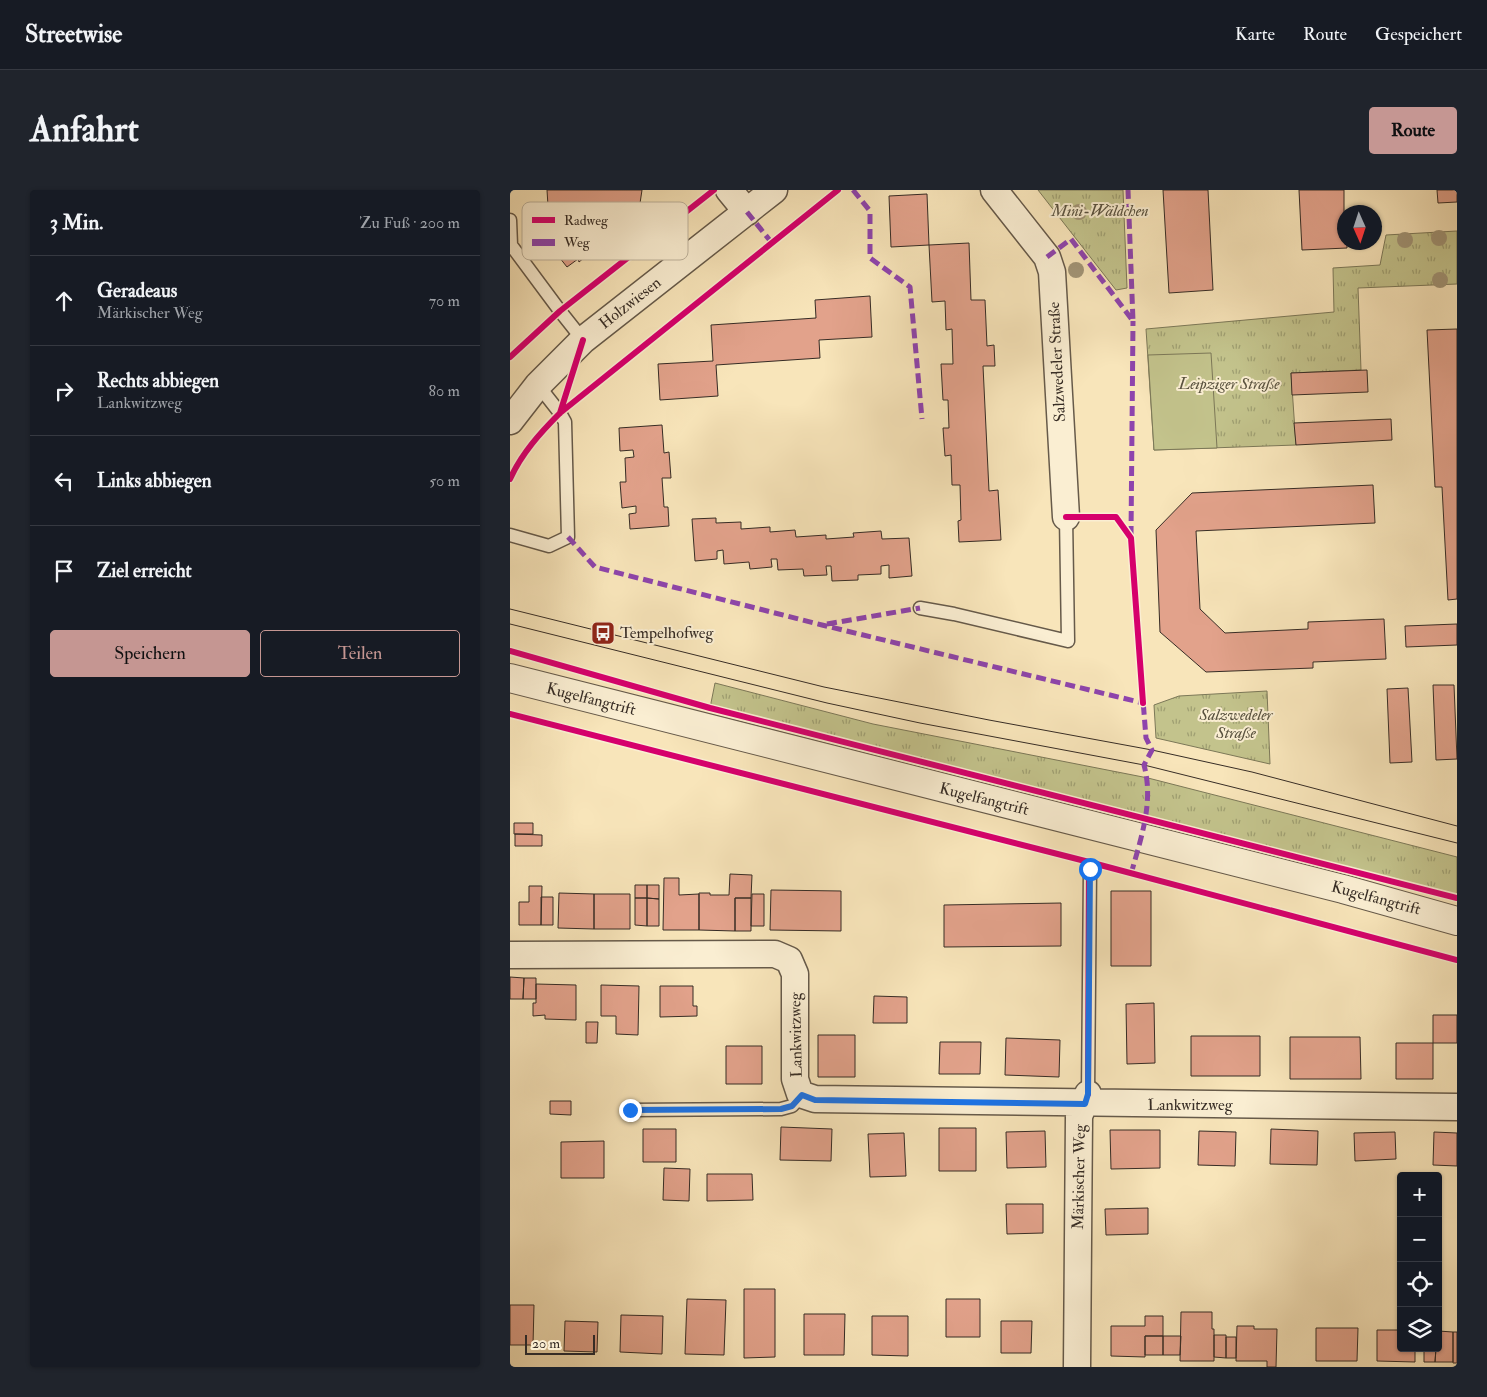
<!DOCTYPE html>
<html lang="de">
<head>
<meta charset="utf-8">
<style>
	:root { --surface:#171b24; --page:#20242c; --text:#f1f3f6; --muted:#9ea1a6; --line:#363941; --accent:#c59692 }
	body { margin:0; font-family:"IM FELL Double Pica",serif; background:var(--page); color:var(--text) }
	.controls { position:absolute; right:15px; bottom:15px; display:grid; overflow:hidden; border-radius:5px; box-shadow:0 1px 4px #0004 }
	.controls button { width:45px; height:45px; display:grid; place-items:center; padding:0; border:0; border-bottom:1px solid var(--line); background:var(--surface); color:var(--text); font:25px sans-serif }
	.compass { position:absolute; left:827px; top:15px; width:45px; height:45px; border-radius:50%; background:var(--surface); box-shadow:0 1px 4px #0004; rotate:177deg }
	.scale { position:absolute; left:15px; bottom:12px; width:70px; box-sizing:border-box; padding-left:5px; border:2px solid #362c25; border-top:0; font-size:14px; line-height:18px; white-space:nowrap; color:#362c25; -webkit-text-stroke:4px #faeed2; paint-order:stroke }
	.stop { position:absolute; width:15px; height:15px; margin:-11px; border:4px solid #1a73e8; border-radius:50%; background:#fff }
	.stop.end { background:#1a73e8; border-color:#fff; box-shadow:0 1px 5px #0008 }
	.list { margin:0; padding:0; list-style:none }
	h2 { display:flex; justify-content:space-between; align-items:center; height:65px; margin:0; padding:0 20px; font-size:21px }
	h2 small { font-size:16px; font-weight:400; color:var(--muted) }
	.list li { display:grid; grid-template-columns:32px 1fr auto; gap:15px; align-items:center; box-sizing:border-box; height:90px; padding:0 20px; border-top:1px solid var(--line) }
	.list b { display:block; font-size:19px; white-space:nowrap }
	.list p { margin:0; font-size:16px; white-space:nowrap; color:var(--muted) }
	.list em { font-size:16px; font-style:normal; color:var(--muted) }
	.actions { display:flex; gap:10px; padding:15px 20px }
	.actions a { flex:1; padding:11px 0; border:1px solid var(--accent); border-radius:5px; text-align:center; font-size:18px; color:var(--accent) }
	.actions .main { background:var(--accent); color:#111 }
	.icon { flex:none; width:28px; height:28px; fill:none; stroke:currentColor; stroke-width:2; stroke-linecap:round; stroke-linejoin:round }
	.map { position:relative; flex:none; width:947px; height:1177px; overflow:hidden; border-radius:5px }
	header { display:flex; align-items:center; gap:30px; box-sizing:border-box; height:70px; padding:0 25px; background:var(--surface); border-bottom:1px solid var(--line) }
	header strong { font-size:24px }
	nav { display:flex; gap:28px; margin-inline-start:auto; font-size:18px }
	.intro { display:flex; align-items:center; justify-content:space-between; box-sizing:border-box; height:120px; padding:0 30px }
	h1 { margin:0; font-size:35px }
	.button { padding:12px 22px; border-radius:5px; background:var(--accent); color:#111; font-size:18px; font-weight:700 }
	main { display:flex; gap:30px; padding:0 30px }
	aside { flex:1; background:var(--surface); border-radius:5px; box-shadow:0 1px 4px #0004 }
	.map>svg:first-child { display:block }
	.grass { fill:url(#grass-tufts); stroke:#7c7858 }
	.pitch { fill:#c3c38c; stroke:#7c7858 }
	.building { fill:#e2a28b; stroke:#362c25 }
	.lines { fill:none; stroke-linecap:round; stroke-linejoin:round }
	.service-casing { stroke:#665a4a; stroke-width:15 }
	.minor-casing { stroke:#665a4a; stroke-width:29 }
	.tertiary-casing { stroke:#665a4a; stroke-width:30 }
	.service { stroke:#faeed2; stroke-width:12 }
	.minor { stroke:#faeed2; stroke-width:26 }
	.tertiary { stroke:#faeed2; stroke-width:28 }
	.tram { stroke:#362c25; stroke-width:1 }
	.quiet { stroke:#8e44ad; stroke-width:5; stroke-dasharray:10 5; stroke-linecap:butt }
	.cycleway-casing { stroke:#faeed2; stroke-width:9 }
	.cycleway { stroke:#d6006c; stroke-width:6 }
	.tree { fill:#a19476 }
	.route { stroke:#1a73e8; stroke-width:6 }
	.labels { text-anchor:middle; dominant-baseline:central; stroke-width:4; stroke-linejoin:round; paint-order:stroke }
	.park-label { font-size:16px; font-style:italic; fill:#59523f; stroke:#faeed2 }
	.street-label { font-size:16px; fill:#362c25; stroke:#faeed2 }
	.poi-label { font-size:16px; fill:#362c25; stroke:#faeed2; text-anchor:start }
	.key { fill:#faeed2; stroke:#bfb49e; stroke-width:1 }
	.key-label { font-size:14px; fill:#362c25 }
</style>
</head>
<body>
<header>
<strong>Streetwise</strong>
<nav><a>Karte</a><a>Route</a><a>Gespeichert</a></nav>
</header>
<div class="intro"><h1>Anfahrt</h1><a class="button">Route</a></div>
<main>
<aside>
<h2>3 Min.<small>Zu Fuß · 200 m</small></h2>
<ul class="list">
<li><svg class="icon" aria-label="ahead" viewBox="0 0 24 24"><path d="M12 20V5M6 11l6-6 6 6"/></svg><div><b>Geradeaus</b><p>Märkischer Weg</p></div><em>70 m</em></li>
<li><svg class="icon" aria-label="right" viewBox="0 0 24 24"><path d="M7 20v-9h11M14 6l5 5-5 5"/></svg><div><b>Rechts abbiegen</b><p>Lankwitzweg</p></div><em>80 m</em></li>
<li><svg class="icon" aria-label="left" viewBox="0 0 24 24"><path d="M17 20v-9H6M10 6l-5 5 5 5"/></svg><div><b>Links abbiegen</b></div><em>50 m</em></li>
<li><svg class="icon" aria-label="arrive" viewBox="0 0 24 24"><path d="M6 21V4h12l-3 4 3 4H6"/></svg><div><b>Ziel erreicht</b></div></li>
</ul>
<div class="actions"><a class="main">Speichern</a><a>Teilen</a></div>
</aside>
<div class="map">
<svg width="947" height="1177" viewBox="0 0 947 1177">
	<defs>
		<pattern id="grass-tufts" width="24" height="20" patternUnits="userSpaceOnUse" patternTransform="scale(1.25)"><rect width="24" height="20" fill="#c3c38c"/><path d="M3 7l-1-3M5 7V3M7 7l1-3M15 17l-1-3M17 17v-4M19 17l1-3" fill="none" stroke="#9f9f72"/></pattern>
	</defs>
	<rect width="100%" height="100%" fill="#f8e5ba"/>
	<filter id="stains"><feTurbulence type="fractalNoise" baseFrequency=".004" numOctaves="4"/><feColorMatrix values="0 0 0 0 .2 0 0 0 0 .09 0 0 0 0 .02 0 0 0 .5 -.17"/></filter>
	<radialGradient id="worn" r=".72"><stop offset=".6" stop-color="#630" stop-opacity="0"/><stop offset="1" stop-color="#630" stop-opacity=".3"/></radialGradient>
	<path class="grass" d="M528,0H613L617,98L606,100Z
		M947,41V94L848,98L851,180L781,183L786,255L644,260L636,139L824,122L823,78L870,75L876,45Z
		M205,493L363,534L638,588L947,667V708L200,518Z
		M757,501L760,574L646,548L644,515L669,506Z"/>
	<path class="pitch" d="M701,163L707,258L644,260L638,165Z"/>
	<path class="building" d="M37,0H132L129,20L124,19L125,27L120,32L116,31L109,36L111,39L94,52L93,49L84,56L86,58L69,72L68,69L57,77L30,43L45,31L41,26L38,16Z
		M653,0H698L703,100L659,103Z
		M789,0H834V52H837V58L792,60Z
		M927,0H947V12L928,13Z
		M417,4L419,55L381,57L379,6Z
		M459,53L461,110H475L477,156L484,155L485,176H473L479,301L488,300L491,350L449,352L448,331L451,330L450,295H442L441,265L435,266L433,238H439L438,210H433L431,174H443L442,139L436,140L435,111L422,112L419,55Z
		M360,106L362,147L309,150L310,168L206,175L208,206L150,210L148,174L203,171L201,135L306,128L305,110Z
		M947,139V409L938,410L932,297H925L917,140Z
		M857,180L858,202L782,205L781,183Z
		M881,229L882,250L786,255L784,233Z
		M152,235L154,263L159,262L161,288H152L154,317H158L159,336L120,339L119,324L126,323V316L112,318L110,292H116L115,268L124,267L123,260L110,261L109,238Z
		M863,295L865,333L686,341L690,419L715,443L798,439V432L874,429L876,469L803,472V478L696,482L650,442L646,340L682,303Z
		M206,328V333L231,332V339L260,337V342L285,340L286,347L316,345V349L344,347L343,343L371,341L372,349L399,348L402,386L379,388V375L371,376V384L348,385V390L322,391L321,376H316L317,385L294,386L293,379L268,380L267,369H261L262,377L240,379L239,372L214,374L213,360L207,361V369L185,371L182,329Z
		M947,434V455L896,457L895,436Z
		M923,495H944L947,569L926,570Z
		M898,498L902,572L880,573L877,499Z
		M4,633H23V644H4Z
		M5,644L32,645V656H5Z
		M220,684L242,685L241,708H225V741L189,740V703H200V705H219Z
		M154,688H169V705L189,704V740H153Z
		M125,695H137V708H125Z
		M137,695H149V709L137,708Z
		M19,696H32L31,735H9V712H19Z
		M261,700L331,701V741L260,740Z
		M601,701H641V776H601Z
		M49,703L84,704V739L48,738Z
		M84,704H120V739H84Z
		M242,704H254V736H241Z
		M31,707H43V735H31Z
		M125,708H137V736L125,735Z
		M137,708L149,709V736H137Z
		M225,708H241V741H225Z
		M551,713V756L434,757V715Z
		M0,787L14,788L13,809H0Z
		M14,788H26V809H13Z
		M26,794L66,795V830L35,829V825L23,826V813H26Z
		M91,795L129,796L128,845L106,844V826H91Z
		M150,796H183V816H187V826L150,827Z
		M364,806L397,807V833H363Z
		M644,813L645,873L617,874L616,814Z
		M923,825H947V853H923Z
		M76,832H88L87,853H76Z
		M308,845H345V887H308Z
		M681,846H750V886H681Z
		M780,847H850L851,889H780Z
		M496,848L550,850L549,887L495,885Z
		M430,852H471L470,884H429Z
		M886,853H923V889H886Z
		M216,856H252V894H216Z
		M40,911H61V925L40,924Z
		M271,937L322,939L321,971L270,970Z
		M429,938H466V981H429Z
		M133,939H166V972H133Z
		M761,939L808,941L807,975L760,974Z
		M600,940H650V978L601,979Z
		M535,941L536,977L497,978L496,942Z
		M689,941L726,942L725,976L688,975Z
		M885,942L886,969L845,971L844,943Z
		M924,942L947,943V976L923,975Z
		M394,943L396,986L360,987L358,944Z
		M94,951V988H51V952Z
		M154,978L180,979L179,1011L153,1010Z
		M197,984H242L243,1010L197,1011Z
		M496,1014H533V1043L497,1044Z
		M638,1018V1044L596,1045L595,1019Z
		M234,1099H265V1167L234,1168Z
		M177,1109L216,1110L214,1165L175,1164Z
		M436,1109H470V1147H436Z
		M0,1115H24L23,1155H0Z
		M671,1122H702V1139H704V1171H670Z
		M294,1124H335L334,1165H294Z
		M111,1125L153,1126L152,1164L110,1162Z
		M362,1126H398V1166L362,1165Z
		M635,1126H653V1146H635V1167L601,1166V1136H635Z
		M55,1131L88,1132L87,1162L54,1161Z
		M491,1131H522L521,1163H491Z
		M727,1136H744V1139H767L766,1177H757V1171H726Z
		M806,1138H848L847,1171H806Z
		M867,1140H891V1158H905V1172L867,1171Z
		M928,1141L943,1142V1172H925L926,1158H928Z
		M943,1142H947V1173H943Z
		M704,1145H716V1168L704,1167Z
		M635,1146H653V1165H635Z
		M653,1146H671L670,1165H653Z
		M716,1147H726V1168H716Z
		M914,1158H926L925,1172H914Z"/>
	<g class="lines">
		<g class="service-casing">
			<path id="service" d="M0,30L1,55L50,121L73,150
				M0,345L39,356L58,347L55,232L50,223L28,195
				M410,418L444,424L558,451L556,327
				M578,904L580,679
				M120,920L271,919L282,916L292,905"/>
		</g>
		<g class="minor-casing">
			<path id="minor" d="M219,0L237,22
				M484,0L537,67L542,82L556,327
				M0,231L28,195L73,150L264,0
				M0,765L265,764L279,770L285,784V889L290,904L305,909L947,917
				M567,1177L569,926L578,904"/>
		</g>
		<g class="tertiary-casing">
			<path id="tertiary" d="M0,488L833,699L947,731"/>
		</g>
		<use href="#service" class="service"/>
		<use href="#minor" class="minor"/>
		<use href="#tertiary" class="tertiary"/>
		<path class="tram" d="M0,419L314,497L479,530L642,560L742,582L947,636
			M0,434L317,513L410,533L634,575L947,653"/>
		<path class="quiet" d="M343,0L360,21V68L400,97L412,229
			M237,22L262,53
			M537,67L561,49L623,131L618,0
			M621,346L623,131
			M58,347L85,377L312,435L633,513
			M317,434L410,418
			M621,684C631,648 644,612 634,575L642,560L636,548L633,510"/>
		<g class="cycleway-casing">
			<path id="cycleway" d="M0,167L50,121L204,0
				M50,223L73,150
				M0,289C12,263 30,243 50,223L328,0
				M556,327H606L621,348L633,513
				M0,461L200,518L947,708
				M0,524L579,672L947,770
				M578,904L579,672"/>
		</g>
		<use href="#cycleway" class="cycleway"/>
	</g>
	<g class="tree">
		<circle cx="569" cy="22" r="8"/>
		<circle cx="929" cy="48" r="8"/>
		<circle cx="895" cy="50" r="8"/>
		<circle cx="566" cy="80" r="8"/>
		<circle cx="930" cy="90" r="8"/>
	</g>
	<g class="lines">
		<path class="route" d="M120,920L271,919L282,916L292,905L305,910L575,914L578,904L580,679"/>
	</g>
	<defs>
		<g id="bus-square" transform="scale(1.25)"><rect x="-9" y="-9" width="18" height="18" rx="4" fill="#8f2418" stroke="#faeed2"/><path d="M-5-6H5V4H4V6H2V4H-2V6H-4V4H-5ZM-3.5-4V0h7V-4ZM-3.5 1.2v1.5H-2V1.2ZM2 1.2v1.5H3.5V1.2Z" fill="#fff"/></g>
	</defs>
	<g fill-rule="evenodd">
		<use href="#bus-square" x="93" y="443"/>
	</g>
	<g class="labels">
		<g class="park-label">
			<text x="590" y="21">Mini-Wäldchen</text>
			<text x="719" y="194">Leipziger Straße</text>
			<text x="726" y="525">Salzwedeler<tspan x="726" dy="18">Straße</tspan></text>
		</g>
		<g class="street-label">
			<text transform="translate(120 113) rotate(-38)">Holzwiesen</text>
			<text transform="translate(547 172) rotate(-93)">Salzwedeler Straße</text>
			<text transform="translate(81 509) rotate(14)">Kugelfangtrift</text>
			<text transform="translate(474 609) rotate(14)">Kugelfangtrift</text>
			<text transform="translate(866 708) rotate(15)">Kugelfangtrift</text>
			<text transform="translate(286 845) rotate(-91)">Lankwitzweg</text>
			<text x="680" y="915">Lankwitzweg</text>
			<text transform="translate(569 987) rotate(-89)">Märkischer Weg</text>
		</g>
		<g class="poi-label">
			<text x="110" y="443">Tempelhofweg</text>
		</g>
	</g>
	<rect x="12" y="12" width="166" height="58" rx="8" class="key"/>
	<rect x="22" y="27" width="23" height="6" fill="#d6006c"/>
	<rect x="22" y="49" width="23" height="7" fill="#8e44ad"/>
	<g class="key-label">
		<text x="54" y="35">Radweg</text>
		<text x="54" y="57">Weg</text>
	</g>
	<rect width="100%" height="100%" filter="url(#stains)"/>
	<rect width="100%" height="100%" fill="url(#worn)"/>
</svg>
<div class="controls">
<button>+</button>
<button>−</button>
<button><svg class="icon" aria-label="locate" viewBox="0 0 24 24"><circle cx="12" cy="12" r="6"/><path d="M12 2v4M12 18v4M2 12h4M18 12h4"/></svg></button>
<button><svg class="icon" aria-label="layers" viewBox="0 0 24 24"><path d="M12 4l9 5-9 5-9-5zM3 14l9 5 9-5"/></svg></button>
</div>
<svg class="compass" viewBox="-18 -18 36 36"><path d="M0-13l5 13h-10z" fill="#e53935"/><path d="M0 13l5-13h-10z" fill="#9ea1a6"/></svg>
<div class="scale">20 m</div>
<div class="stop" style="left:580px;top:679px"></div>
<div class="stop end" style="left:120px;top:920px"></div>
</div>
</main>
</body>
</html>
